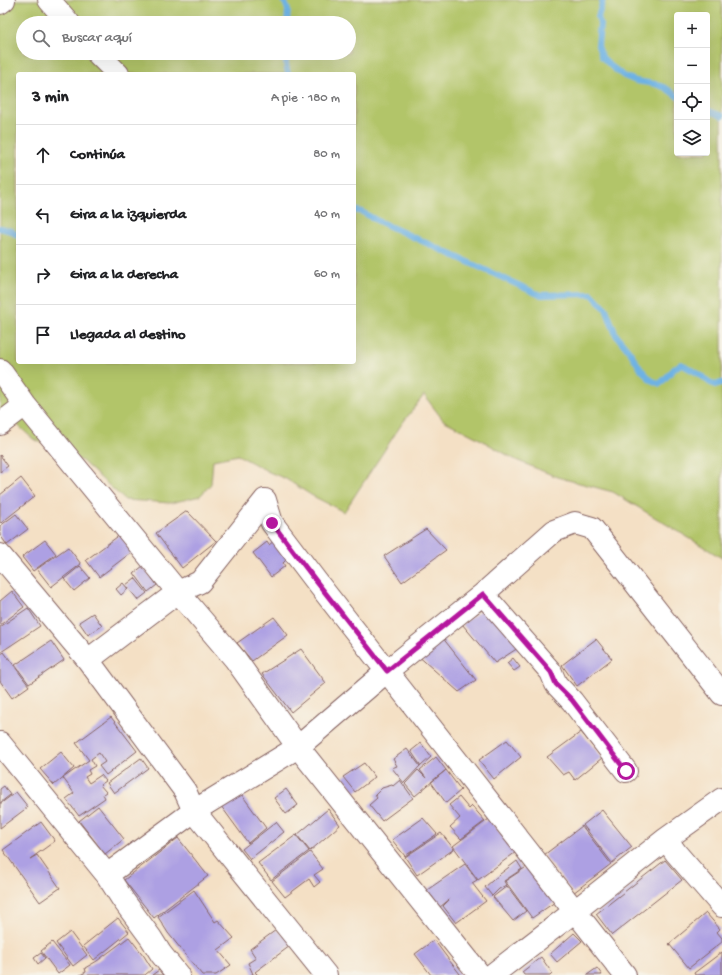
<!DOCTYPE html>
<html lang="es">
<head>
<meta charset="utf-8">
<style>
	:root { --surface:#fff; --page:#f6f6f6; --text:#202124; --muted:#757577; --line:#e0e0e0 }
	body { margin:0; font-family:"Gochi Hand",sans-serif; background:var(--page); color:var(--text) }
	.controls { position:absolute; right:12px; top:12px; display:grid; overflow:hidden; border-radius:4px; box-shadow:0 4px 16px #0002 }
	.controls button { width:36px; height:36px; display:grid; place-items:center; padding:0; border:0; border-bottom:1px solid var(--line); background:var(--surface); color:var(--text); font:20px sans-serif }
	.stop { position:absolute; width:12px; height:12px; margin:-9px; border:3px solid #b5179e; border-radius:50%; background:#fff }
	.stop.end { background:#b5179e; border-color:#fff; box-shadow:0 1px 4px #0008 }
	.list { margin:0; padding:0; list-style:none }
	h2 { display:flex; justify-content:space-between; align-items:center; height:52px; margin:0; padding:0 16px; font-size:17px }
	h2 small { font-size:13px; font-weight:400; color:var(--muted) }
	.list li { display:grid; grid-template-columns:26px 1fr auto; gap:12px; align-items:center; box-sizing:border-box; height:60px; padding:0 16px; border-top:1px solid var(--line) }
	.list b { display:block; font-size:15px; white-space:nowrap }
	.list em { font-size:13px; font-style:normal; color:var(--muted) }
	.icon { flex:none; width:22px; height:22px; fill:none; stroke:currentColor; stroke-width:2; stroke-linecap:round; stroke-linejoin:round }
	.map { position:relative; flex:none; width:722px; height:975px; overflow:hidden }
	.search { position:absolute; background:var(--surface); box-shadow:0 4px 16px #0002; left:16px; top:16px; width:340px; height:44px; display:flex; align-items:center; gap:10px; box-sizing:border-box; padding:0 14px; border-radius:22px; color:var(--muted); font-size:15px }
	.panel { position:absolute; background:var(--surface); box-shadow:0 4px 16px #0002; left:16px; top:72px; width:340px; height:292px; border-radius:4px }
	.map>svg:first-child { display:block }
	.green { fill:#b2c569; stroke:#7e724a; fill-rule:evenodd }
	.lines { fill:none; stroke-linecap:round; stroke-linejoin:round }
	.stream { stroke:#6eb2e3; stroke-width:6 }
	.building { fill:#ada0e3 }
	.street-casing { stroke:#866361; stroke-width:24 }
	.street { stroke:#fff; stroke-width:22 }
	.route { stroke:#b5179e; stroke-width:5 }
</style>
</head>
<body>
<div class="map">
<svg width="722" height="975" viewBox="0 0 722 975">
	<rect width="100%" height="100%" fill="#f7f3e8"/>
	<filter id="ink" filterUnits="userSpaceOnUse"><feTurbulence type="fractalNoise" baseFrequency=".025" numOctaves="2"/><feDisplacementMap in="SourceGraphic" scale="8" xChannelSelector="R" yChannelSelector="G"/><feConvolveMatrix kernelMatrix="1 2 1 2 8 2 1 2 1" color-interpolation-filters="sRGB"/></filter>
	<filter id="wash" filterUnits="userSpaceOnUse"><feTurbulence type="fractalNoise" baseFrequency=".012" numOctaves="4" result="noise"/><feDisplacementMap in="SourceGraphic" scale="16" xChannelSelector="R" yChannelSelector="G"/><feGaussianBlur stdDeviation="0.9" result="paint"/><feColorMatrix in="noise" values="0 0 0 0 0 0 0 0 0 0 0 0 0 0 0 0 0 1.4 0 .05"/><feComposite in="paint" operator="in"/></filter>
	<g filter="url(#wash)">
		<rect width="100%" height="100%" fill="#f4e0c5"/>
		<path class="green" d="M0,0H722V558L613,492L557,477L516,460L476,437L443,420L424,395L401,425L344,512L311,495L286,479L269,472L238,455L213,460L211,484L200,496L171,503L125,500L82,461L33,439L0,409ZM677,15H707V153H677ZM23,23H349V53H23ZM18,74H354V362H18Z"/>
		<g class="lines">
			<path class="stream" d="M284,0L288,10L287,23
				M603,0L598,17L600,24L598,46L602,57L612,67L624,76L636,81L655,84L666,88L677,96
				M286,53V64L288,74
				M707,110L722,116
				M354,210L362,212L378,221L540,295L592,294L606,309L616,335L630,352L640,368L651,380L660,384L675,368L681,364L694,371L703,377L709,382L715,385L722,383
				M0,228L11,231L18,236"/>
		</g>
		<g id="blocks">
			<path class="building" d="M0,455L8,466L0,472Z
				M21,478L35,496L1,523L0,522V495Z
				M187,511L216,541L182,568L156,533Z
				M16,514L28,529L7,545L0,535V526Z
				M426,529L446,550L402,582L384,556Z
				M121,534L133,551L99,577L86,560Z
				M45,540L56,554L33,571L22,557Z
				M275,540L288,558L283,563L285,566L271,577L253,553L267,542L269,545Z
				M68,547L81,564L51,587L37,569Z
				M80,566L90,578L74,591L64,579Z
				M143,566L157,585L148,592L134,573Z
				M135,578L147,593L138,600L126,585Z
				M123,583L128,589L121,595L116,589Z
				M12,591L24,607L0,625V601Z
				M486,607L521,646L495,663L462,624Z
				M28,608L40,626L1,652L0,651V627Z
				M93,613L102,626L88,635L79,622Z
				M274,617L288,635L252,661L237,643Z
				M442,637L476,680L459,692L416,654Z
				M596,639L612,659L577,686L562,665Z
				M51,641L64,660L29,684L15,665Z
				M301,649L326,683L291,712L262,674Z
				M4,652L29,686L12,698L0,681V655Z
				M513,658L520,667L514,671L507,663Z
				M111,717L137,751L106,775L99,766L105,762L99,753L91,759L95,766L88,770L90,774L85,777L89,783L101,775L106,781L100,785L106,792L103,794L105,798L79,816L66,799L74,793L63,778L89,760L76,743Z
				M581,732L602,758L575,780L569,772L563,775L547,757Z
				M507,740L521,757L494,779L479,760Z
				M421,743L431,757L421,766L411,751Z
				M407,749L420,766L404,783L392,768L397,766L393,759Z
				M61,752L74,768L54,785L40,769Z
				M436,757L446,770L415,796L405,784L418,770L426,778L420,770Z
				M141,758L148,768L114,793L107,783Z
				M364,763L375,777L355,792L343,777Z
				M446,770L461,790L446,803L431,782Z
				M400,780L413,798L382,821L369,805L377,798L375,795L382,788L392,785L393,786Z
				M4,786L10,795L0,803V789Z
				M286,789L298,805L286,814L274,798Z
				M239,791L266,828L248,843L221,806Z
				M16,792L28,807L0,828V804Z
				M459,797L469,809L472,806L485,821L461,839L450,827L460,818L449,805Z
				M98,806L124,839L105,854L79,821Z
				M328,809L340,825L310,851L297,835Z
				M602,810L632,847L612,863L583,825Z
				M423,818L437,834L405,856L392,840Z
				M489,819L516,852L478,880L453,846Z
				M41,822L55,841L30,859L37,855L60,888L40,902L3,850Z
				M276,822L284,832L250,859L242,849Z
				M582,826L611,864L573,893L544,855Z
				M441,833L454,849L417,875L405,857Z
				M296,835L309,851L271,880L258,863Z
				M178,838L208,876L154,918L124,880Z
				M310,852L323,869L314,875L320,882L314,887L309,879L285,897L272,881Z
				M665,860L682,880L612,935L596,914Z
				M517,861L522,869L504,881L506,885L499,889L492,896L485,887L500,874Z
				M465,864L477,880L472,883L486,901L456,923L443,906L450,899L440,907L427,890Z
				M528,866L555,902L532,918L505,881Z
				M507,886L526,911L513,921L493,897Z
				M194,890L215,922L218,920L234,938L218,950L231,965L216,975H202L168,933L158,917Z
				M706,913L720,929L717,932L722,938V942L689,968L669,944Z
				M118,918L129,932L94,960L83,946Z
				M276,930L294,943L255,972L258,975H251L253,974L248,963L256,958L250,949Z
				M70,932L87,955L73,966L56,943Z
				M574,933L582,941L557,962L550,954Z
				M129,937L144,956L152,969L145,975H80L86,972L85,968L97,961Z
				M434,940L449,960L460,974L459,975H431L415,954Z
				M52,942L70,965L58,974L41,951Z
				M722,952V975H695L694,973Z
				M41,953L45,958L38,964L34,958Z
				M541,957L552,973L550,975H524L522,972Z
				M597,968L602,975H587Z
				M159,970L163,975H152Z"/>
		</g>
	</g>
	<g filter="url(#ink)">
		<use href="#blocks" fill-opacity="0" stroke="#866361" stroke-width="1"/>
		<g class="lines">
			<g class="street-casing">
				<path id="street" d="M49,0L69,23
					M0,3L4,0
					M97,53L118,74
					M0,370L25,405L178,592L235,659L298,747L480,975
					M0,424L25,405
					M265,500L272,523L316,581L625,975
					M0,555L88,660L185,791L194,811L107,875
					M483,594L551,672L556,684L572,701L626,771
					M88,660L178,592L200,582L265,500
					M0,743L107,875L123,900L151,938L161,954L178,975
					M666,839L676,853L722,906
					M326,975L194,811L298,747L387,671L483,594L554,531L575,523L592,528L722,694
					M492,975L575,911L666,839L722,799"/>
			</g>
			<use href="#street" class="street"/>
		</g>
	</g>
	<g class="lines" filter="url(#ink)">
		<path class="route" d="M272,523L316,581L387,671L483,594L551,672L556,684L572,700L626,771"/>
	</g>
</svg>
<div class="controls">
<button>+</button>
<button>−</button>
<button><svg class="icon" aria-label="locate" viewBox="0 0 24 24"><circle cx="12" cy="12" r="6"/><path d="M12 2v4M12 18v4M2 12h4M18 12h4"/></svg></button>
<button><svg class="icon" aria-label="layers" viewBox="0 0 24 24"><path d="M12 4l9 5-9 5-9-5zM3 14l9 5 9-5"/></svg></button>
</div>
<div class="stop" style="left:626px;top:771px"></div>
<div class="stop end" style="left:272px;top:523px"></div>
<div class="search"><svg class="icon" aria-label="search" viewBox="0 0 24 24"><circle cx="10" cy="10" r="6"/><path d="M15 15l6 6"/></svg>Buscar aquí</div>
<section class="panel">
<h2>3 min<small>A pie · 180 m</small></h2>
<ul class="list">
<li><svg class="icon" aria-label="ahead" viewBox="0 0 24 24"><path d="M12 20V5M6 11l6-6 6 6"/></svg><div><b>Continúa</b></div><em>80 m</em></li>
<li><svg class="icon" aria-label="left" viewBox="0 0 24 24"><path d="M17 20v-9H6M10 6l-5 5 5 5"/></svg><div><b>Gira a la izquierda</b></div><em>40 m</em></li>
<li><svg class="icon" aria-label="right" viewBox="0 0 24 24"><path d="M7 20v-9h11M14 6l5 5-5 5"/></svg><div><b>Gira a la derecha</b></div><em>60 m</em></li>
<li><svg class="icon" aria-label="arrive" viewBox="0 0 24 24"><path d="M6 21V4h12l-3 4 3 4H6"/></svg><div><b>Llegada al destino</b></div></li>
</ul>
</section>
</div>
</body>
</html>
